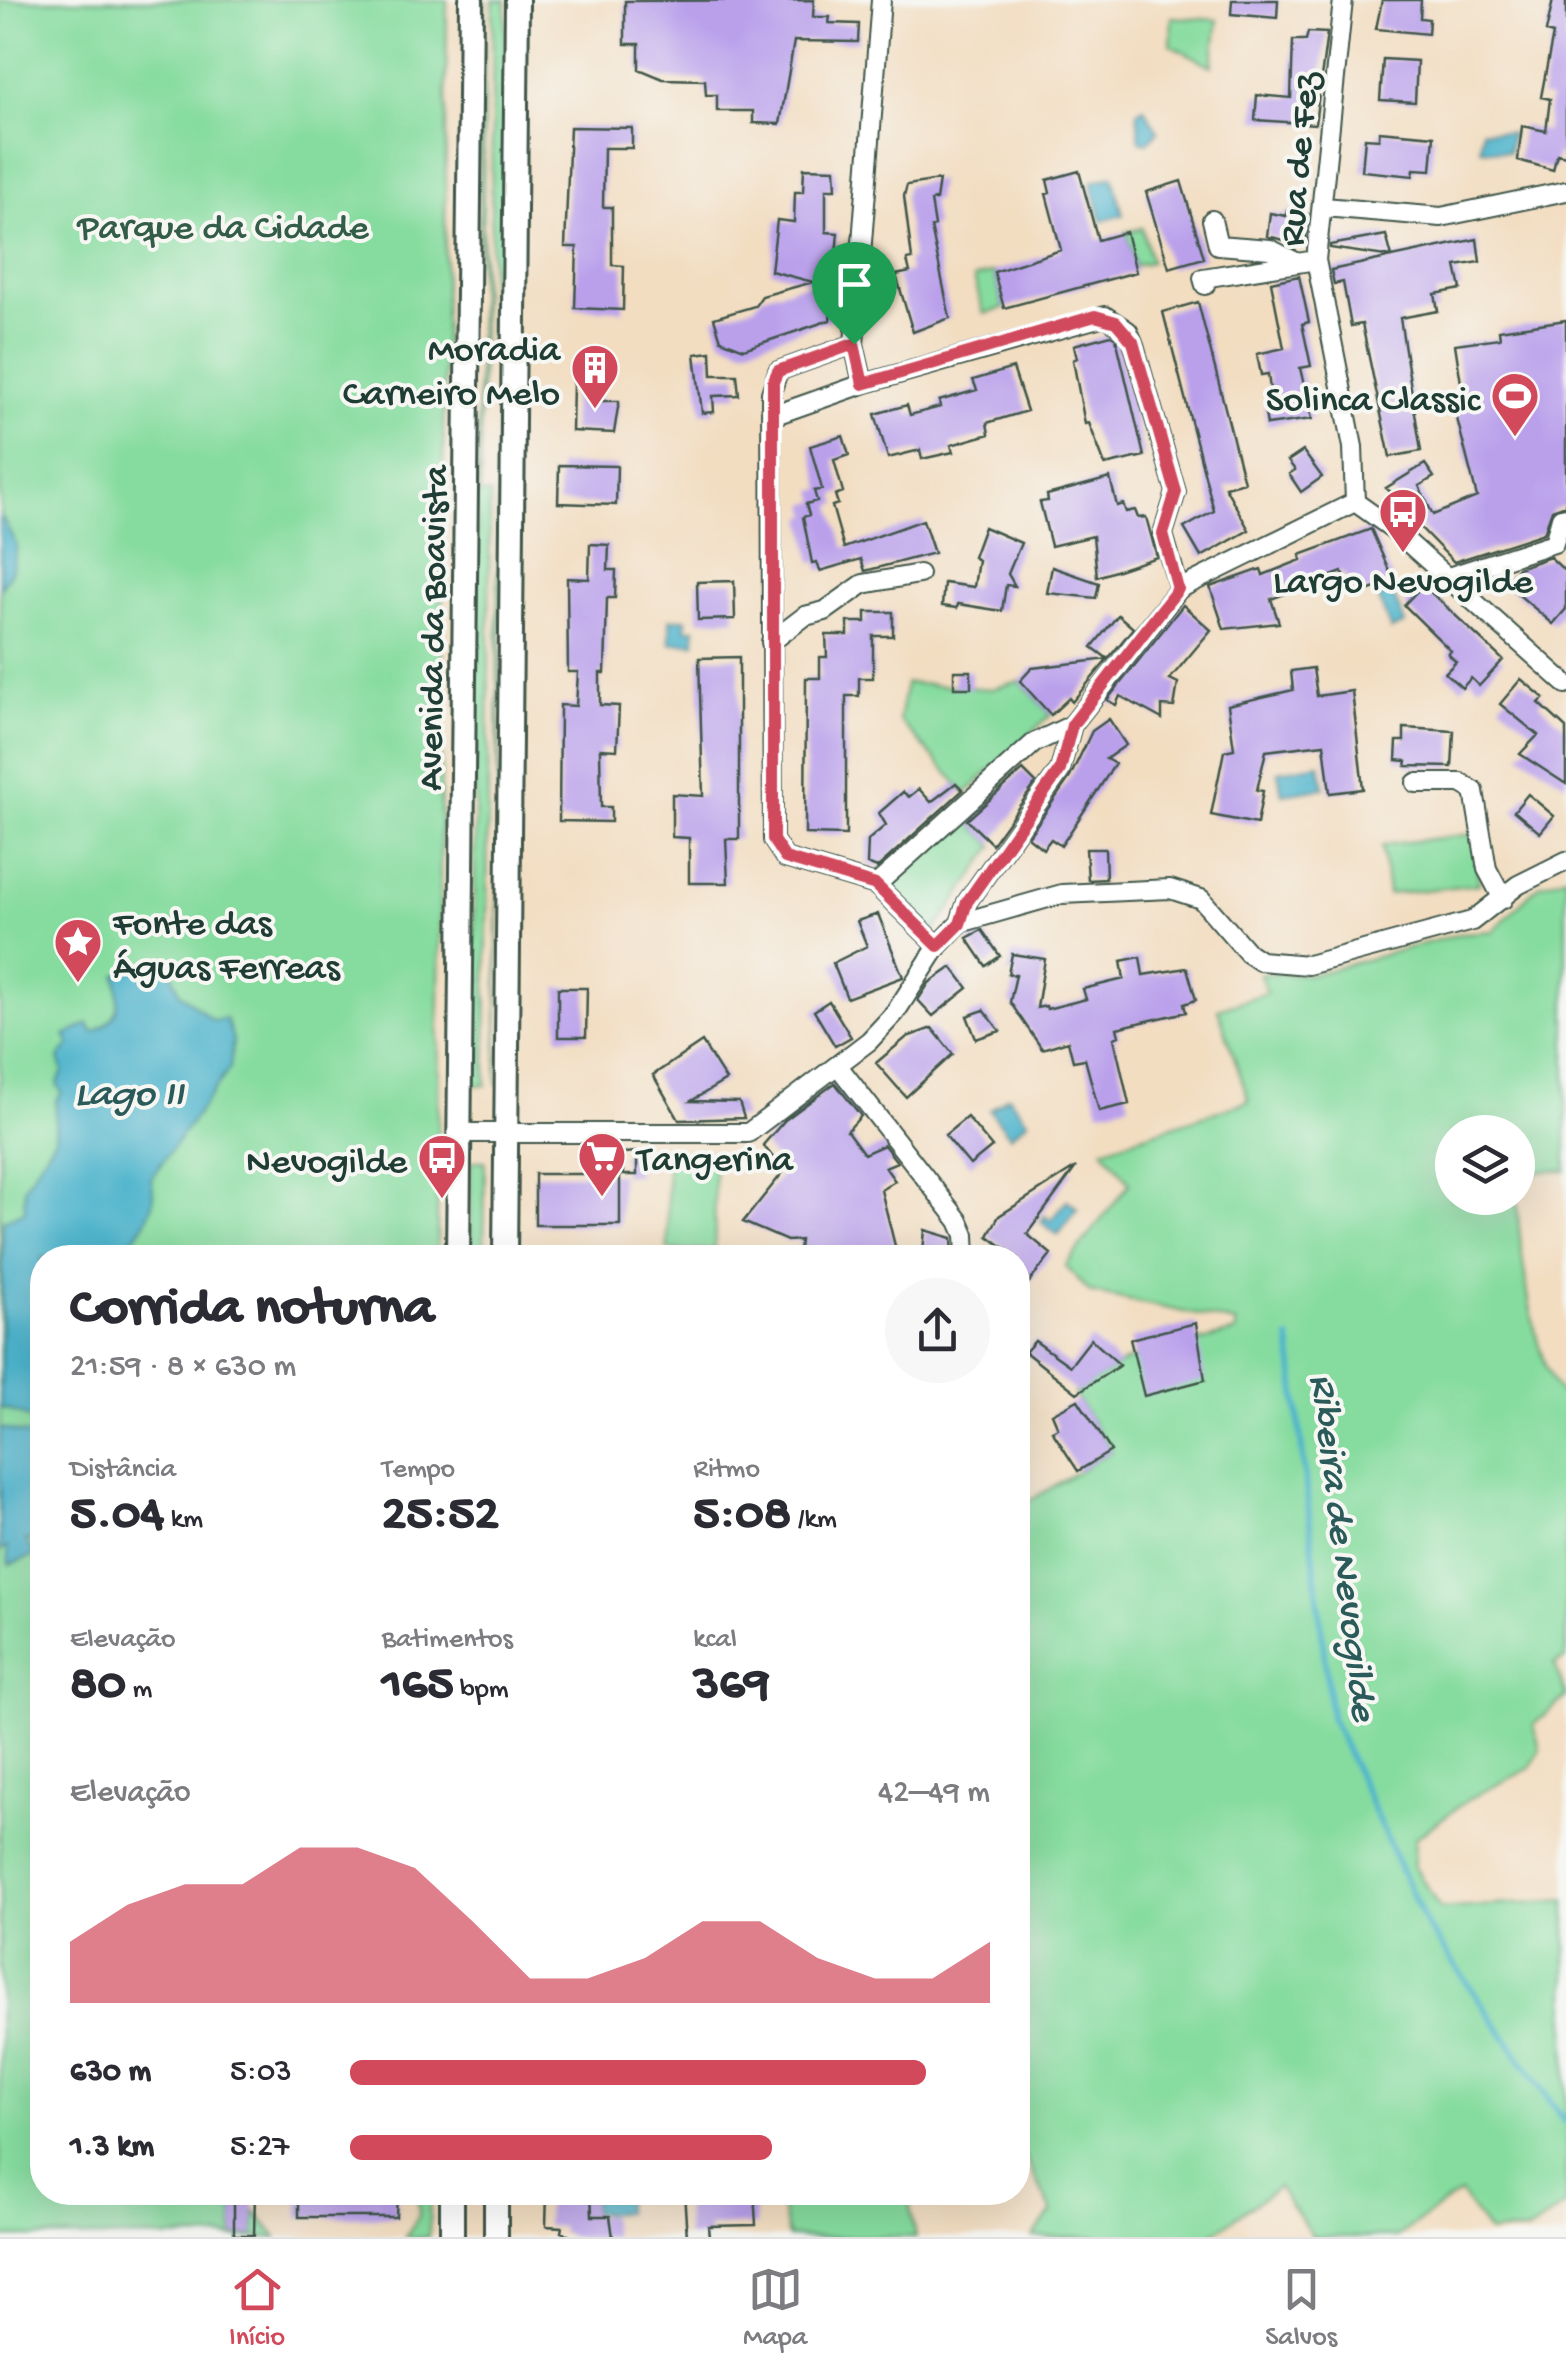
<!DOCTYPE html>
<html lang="pt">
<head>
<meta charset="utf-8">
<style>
  body { margin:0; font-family:"Gochi Hand",sans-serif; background:#f7f7f7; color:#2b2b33; height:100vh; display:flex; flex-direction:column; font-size:38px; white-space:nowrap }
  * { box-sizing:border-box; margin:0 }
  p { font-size:32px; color:#7c7c81 }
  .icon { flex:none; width:55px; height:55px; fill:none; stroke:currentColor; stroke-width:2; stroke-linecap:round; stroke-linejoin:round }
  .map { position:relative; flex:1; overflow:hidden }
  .panel { position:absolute; left:30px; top:1245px; width:1000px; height:960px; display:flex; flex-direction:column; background:#fff; border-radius:40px; box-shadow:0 10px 40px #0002 }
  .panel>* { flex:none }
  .controls { position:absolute; left:1435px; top:1115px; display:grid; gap:20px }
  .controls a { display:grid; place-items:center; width:100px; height:100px; border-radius:50%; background:#fff; box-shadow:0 10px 40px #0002; font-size:50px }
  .pin { position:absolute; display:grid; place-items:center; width:85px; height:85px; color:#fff; margin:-102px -42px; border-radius:50% 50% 50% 0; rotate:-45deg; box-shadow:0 0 10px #0007 }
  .pin .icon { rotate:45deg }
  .round { display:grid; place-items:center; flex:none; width:105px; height:105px; border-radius:52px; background:#f7f7f7 }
  .headline { display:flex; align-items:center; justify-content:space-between; height:170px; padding:0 40px }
  h1 { font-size:55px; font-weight:700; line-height:75px }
  .stats { display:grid; grid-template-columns:repeat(3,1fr); gap:15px; height:170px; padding:10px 40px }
  .stats div { display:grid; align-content:center }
  .stats b { font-size:50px; font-weight:700 }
  .stats small { font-size:28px; font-weight:400 }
  .stats p { font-size:28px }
  .chart { height:280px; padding:20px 40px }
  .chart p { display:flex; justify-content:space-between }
  .chart svg { width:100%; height:180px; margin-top:10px; fill:#d1495b; opacity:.7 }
  ul { padding:0 40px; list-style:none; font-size:32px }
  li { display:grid; grid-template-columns:160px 120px 1fr; align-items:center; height:75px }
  li i { height:25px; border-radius:12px; background:#d1495b }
  .tab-bar { display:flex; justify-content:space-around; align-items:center; height:140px; border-top:2px solid #e1e1e2; background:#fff; font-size:28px; color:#7c7c81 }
  .tab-bar a { display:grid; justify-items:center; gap:5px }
  .tab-bar .active { color:#d1495b }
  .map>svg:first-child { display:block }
  .green { fill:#86dc9f; stroke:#528c6a; stroke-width:2.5 }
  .water { fill:#4db4cc; stroke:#367880; stroke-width:2.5 }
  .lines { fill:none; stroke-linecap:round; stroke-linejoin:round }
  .stream { stroke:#4db4cc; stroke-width:6 }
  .building { fill:#baa0eb }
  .minor-casing { stroke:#3f5549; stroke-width:22 }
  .major-casing { stroke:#3f5549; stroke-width:28 }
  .minor { stroke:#fff; stroke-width:18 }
  .major { stroke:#fff; stroke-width:22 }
  .route-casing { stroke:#fff; stroke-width:20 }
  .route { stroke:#d1495b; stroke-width:12 }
  .labels { text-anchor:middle; stroke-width:8; stroke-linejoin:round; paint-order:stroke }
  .street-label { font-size:38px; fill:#1f3d34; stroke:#f6f6f2 }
  .park-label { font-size:38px; fill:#345d49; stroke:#f6f6f2 }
  .poi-label { font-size:38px; fill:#1f3d34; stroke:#f6f6f2; text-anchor:end }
  .water-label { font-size:40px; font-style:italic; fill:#2a5b5a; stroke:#f6f6f2 }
</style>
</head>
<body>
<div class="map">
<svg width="1566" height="2237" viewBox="0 0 1566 2237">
  <rect width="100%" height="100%" fill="#f6f6f2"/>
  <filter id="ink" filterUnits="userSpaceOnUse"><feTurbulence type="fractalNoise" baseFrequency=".01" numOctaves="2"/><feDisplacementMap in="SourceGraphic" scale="20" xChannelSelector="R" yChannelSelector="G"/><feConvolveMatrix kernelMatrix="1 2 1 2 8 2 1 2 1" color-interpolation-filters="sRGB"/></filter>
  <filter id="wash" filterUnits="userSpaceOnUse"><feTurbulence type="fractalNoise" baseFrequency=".0048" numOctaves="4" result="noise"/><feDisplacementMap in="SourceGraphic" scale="40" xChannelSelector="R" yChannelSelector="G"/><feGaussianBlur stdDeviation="2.25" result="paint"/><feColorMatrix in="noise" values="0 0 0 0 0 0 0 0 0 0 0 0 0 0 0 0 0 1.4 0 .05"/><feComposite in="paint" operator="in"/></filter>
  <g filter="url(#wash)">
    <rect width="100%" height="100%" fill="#f2ddc1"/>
    <path class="green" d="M0,0h447l-10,1257 -395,1v934l192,1v42h20l1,-24 22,26h-277z
      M481,0h4l-5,494h10l-4,591h-13z
      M493,0h13l-9,1085 1,-737 -8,-1z
      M1172,17l46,3 -6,46 -41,-21z
      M1142,228l9,34 -16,4 -9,-34z
      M994,272l10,36 -20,6 -10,-36z
      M1020,681l31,34 -85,78 -67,-73 7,-37 86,6z
      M962,815l32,31 -62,89 -49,-49z
      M1473,834l6,50 -91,10 -6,-49z
      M1566,876v295h-28l-20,19v-58h-66v66h65c2,42 16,177 49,201v260l-11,5 11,33 -32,27 6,26 -10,18 -61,31 -54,39 -1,28 26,43 126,-9v305l-39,27 -38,1 -29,-40 -64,44h-83l-35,-50 -70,50h-175l19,-25 -34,-69v-635l93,-57 -37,-57 52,-33 110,-29v-9l-146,-31 -25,-26 65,-83 -27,-34 146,-48 -31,-92 48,-16 -6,-19h54l149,-41 30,-2 46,-46z
      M714,1153l1,97h-47l-1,-96z
      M471,1161h14l-1,96h-14z
      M418,2193h12l-1,44h-24l14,-21z
      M779,2193h128l9,44h-128z"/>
    <path class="water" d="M1144,108l14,23 -11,12 -7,-2 -3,-29z
      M1482,130l29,3 -2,19 -29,-3z
      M1113,176l10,39 -21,6 -11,-39z
      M0,514l17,32 -6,26 -11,17z
      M1391,589l14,35 -14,6 -14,-36z
      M670,619h16v10h9v14h-25z
      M1320,764l4,24 -42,6 -4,-23z
      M166,958l14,35 33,28 13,-2 7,21 -3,28 -79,110c9,34 -12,55 -32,79l-77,1v113l-3,9 3,43 -42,-16 3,-187 22,-9 -1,-24 31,-49 1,-37 6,-8 -5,-9 6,-13 -4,-13 11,-14 -5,-8 23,-12 5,8c27,-12 28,-30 23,-57z
      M1008,1096l20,25 -18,15 -20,-26z
      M1067,1200l11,9 -20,26 -17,-13 4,-6 6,4z
      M0,1428l42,10v110l-9,-9 -7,1 9,16 -26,8 -2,-17 -7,4z
      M593,2194h32v19h-32z"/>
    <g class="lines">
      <path class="stream" d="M1290,1339l41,378 95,207 138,197"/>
    </g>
    <g id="blocks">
      <path class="building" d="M814,0l-1,17h17l-1,6 30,1 -1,18 -64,-1 -14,83 -27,-1v-12h-36v-16h-11l-1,-15 -42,-1 -24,-10v-25h-14v-43z
        M1232,0h46l-1,18 -46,-4z
        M1382,0h39l-1,18 9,1 -1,15 -52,-5z
        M1553,0h13v156l-9,-2 -4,16 -35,-10 4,-34 24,5 4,-32 -9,-2 12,-63 -7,-2z
        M1308,32l19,1 -12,91 -60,-4 2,-25 34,3 2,-58h13z
        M1383,59l34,2 -2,41 -35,-2z
        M570,127l62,1v20h-28l-1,59h9v58l12,1 -1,44 -48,-2 2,-61h-12z
        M1379,131l55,5 -3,34 -17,-1 -1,7 -51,-5 3,-33 14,1z
        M804,168l31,1 1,20h-10v43l12,1 -8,87 -86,29 -23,-9 -7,-22 41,-12 7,-10 51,-14 -42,-11 6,-51 17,2 1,-30h8z
        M1079,171l19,69 28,-8 10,40 -132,36 -10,-36 67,-22 -15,-56 4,-1 -3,-13z
        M939,180l-3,20 -5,1 4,25 -4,1 19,91 -37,14 -17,-57 14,-3 -3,-12 5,-1 -8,-63 3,-11z
        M1181,181l23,77 -35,10 -23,-76z
        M1287,211l21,3 -3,31 -38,-9 3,-23 16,3z
        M1386,235l6,22 -62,-9v-3z
        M1477,239l3,23 -24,4 5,23 -26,5 3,17 -38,7 21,133 -31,6 -28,-133 -11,2 -8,-44 -9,2 -3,-14z
        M1299,276l10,46 -7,2 9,42 -11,2 12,51 -45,6 -3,-18 8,-1 -4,-32 -7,1 -4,-21 27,-6 -13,-66z
        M1198,302l46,180 -19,5 24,43 -48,27 -17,-29 30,-17 -51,-199z
        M1566,320v185l-14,5 -8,23 -90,29 -40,-41 7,-2 -35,-31 39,-24 9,13 -15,9 14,29 44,-18 -25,-98 11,-3 -8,-52 45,-6 -1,-8z
        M1111,335l5,3 28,118 -39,9 -16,-42 -4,1 -12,-64 4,-2 -3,-13z
        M711,352l1,23h25l2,20 -26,1 1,16 -12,1 -7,-59z
        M1013,368l14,43 -40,12 2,11 -38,11 2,7 -31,7 -2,-9 -32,8 -13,-44 32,-9 3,10 30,-8 -1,-6 38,-11 -4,-10z
        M573,383l26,1v17h20l-5,32 -42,-2z
        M843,436l6,19 -15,5 9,32 -8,3 3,9 -6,2 12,42 79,-28 11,33 -69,18 -4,-12 -41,12 -3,-9 -5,1 -9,-46 6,-2 -3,-11 11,-3 -3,-10 8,-2 -12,-43z
        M1303,451l19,26 -21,15 -12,-18 6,-4 -7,-9z
        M559,465l58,1 -1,39 -58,-2z
        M1110,478l7,28 6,-2 3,8 9,-2 3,8 8,-1 11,40 -60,20 -4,-41 -42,10 -11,-44 8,-1 -1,-6z
        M984,527l37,16 -13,31 7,12 -9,-1 -4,26 -44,-7 -1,4 -15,-2 2,-23 30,4 4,-27 -5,-3z
        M1371,529l23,53 -38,13 -14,-23 -71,27 8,24 -55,6 -14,-42 51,-18 2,6 38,-15 -1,-5z
        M590,544l19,1 -1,25h8l-1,28h-8l-2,75h-5v32l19,1 -2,44 -17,-1 1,58h10v15l-52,-1 1,-116 16,1 2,-34h-10l-1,-94 22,1z
        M1550,557l16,15v37l-13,15 -48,-41 13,-15z
        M1052,567l47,16 -3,15 -49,-5z
        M734,581l1,38 -37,1 -1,-38z
        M1423,585l80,75 -24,26 -8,-8 -9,10 -17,-15 11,-11 -8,-8 3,-3 -47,-46z
        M1183,605l28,25 -41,49 8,4 -4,24 -12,-1v13l-42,-23 -4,9 -9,-5z
        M866,612h27v24h-20v42h-14v18h-13v139l-41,-1 1,-156h14v-21h7l-1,-22h22v-13h18z
        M1118,615l15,13 -25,31 -16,-12z
        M739,657v182h-13l2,44h-39v-45l-17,-1v-43l31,2 -4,-138z
        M1108,659l-36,43 -3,-4 -18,17 -31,-34 12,-13z
        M1313,668l4,28 35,-5 11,98 -33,4 -6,-49 -58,7 -9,39 6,1 -6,33 -46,-9 13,-64 10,-2 -6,-44 65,-15 -2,-19z
        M954,671h17v17h-17z
        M1521,679l23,19 -5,5 27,25v56l-46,-30 18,-19 -38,-31z
        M1109,719l17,26 -20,14 9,5 -54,82 -10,-7 -8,10 -15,-12 42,-60 22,-46z
        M1404,728l50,3 -2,36 -46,-1 1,-5 -11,-1 1,-19h7z
        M1023,770l13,13 -44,61 -25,-24z
        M956,783l7,7 -86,78 -10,-4 1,-24 18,-15 -7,-12 24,-21 6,5 10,-8 12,13z
        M1528,794l26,22 -14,17 -26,-22z
        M1086,849h19l1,30 -18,1z
        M878,914l25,63 -56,21 -14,-35 34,-17 -10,-25z
        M982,930l18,26 -14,10 -19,-28z
        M1012,954l33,5 -8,49 9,-2 1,3 39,-10 -3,-10 41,-10 -3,-18 19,-4 3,18 44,-7 9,32 -12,4 2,8 -69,16 2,8 -5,2 15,66 -30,7 -14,-52 -12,2 -5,-20 -26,8 -32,-47 6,-27 -8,-1z
        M952,967l16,21 -35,28 -15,-16 11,-17z
        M558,988h29l-1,49h-28z
        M829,1001l22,36 -16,9 -21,-35z
        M984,1010l16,21 -24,8 -9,-23z
        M932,1028l21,26 -47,43 -30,-34 31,-26z
        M702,1042l24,38 -35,21 48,1 5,16 -65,2 -26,-45z
        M835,1083l26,33 -14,15 17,23 20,-9 13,17 -12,5 10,14 -14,9 15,60 -19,-1v7l-78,-6 1,-10 -13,1 -44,-19 41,-51 -21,-26 22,-25z
        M967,1117l25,30 -22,18 -25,-30z
        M637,1152v23h-14v-22z
        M1076,1167l-49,67 24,20 -24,31 -9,-7v-20l-30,-22 11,-20z
        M535,1174h85v51h-85z
        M925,1230l27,8 1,20 -30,-6z
        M1196,1323l9,57 -61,16 -14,-57z
        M1091,1339l29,26 -43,28 -52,-41 10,-11 35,25z
        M1078,1400l33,51 -33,20 -26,-40 6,-3 -6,-14z
        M234,2192h21l-1,43h-20z
        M299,2192h98l-1,25h-97z
        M547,2192h44l1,24h18l3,21h-41l-11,-5 1,-5 -16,-1z
        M684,2192h70l2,33 -48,1 1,11h-22z"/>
    </g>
  </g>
  <g filter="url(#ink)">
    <use href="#blocks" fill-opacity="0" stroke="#3f5549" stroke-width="2.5"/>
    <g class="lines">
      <g class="minor-casing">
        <path id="minor" d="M1343,0l-27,260 37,187 2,55
          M1324,207l117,10 125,-26
          M1212,220l6,25 52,4 28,14
          M1205,285l-2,-7 113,-18
          M854,344l9,40
          M772,416l91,-32 242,-68 23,15 5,11 43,150 -13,42 16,55
          M1355,502l38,27 173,155
          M1445,578l109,-35 7,-25 5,-1
          M771,642l34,-26 20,-5 38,-27 56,-10
          M1072,725l-38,18 -158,142 62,61 22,-23 7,-21 93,-132 12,-45 107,-136 176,-87
          M1416,783h45l13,8 13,78 16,30
          M876,885l-91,-27 -12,-18 -2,-447 7,-22 76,-27 27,-344
          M960,923l102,-29 108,-5 31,10 47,54 12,8 48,4 164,-44 46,-36 48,-24
          M838,1066l121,155 6,14 1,23
          M460,1133h288l121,-92 26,-28 43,-67"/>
      </g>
      <g class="major-casing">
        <path id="major" d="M458,1258l13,-1258
          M505,1258l12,-1258
          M452,2237v-45
          M496,2237v-45"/>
      </g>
      <use href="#minor" class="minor"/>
      <use href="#major" class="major"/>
    </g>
  </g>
  <g class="lines" filter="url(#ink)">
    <g class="route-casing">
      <path id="route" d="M1095,316l21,6 17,20 43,150 -13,42 15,55 -106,136 -12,45 -93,132 -7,22 -22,22 -62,-61 -91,-27 -12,-18v-458l5,-11 76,-27 9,40z"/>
    </g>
    <use href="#route" class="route"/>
  </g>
  <defs>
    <g id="building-pin" transform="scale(2.5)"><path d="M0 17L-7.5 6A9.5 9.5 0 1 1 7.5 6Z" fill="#d1495b" stroke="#f6f6f2"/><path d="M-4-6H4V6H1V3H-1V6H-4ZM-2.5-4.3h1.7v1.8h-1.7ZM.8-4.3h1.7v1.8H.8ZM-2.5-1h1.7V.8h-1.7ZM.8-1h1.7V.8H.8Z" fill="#fff"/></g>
    <g id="stadium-pin" transform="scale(2.5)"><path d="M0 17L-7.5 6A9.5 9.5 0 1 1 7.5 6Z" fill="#d1495b" stroke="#f6f6f2"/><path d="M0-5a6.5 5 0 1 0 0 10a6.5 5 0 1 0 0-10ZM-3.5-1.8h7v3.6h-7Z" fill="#fff"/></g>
    <g id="bus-pin" transform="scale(2.5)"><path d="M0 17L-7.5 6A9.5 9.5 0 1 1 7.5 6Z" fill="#d1495b" stroke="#f6f6f2"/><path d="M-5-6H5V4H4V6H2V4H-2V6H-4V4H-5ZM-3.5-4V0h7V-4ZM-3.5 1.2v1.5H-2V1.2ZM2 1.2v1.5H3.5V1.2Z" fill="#fff"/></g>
    <g id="sight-pin" transform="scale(2.5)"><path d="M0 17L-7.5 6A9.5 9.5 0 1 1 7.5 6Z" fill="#d1495b" stroke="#f6f6f2"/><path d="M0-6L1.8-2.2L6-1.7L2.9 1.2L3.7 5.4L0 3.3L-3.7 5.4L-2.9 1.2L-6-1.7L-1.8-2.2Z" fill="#fff"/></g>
    <g id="supermarket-pin" transform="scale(2.5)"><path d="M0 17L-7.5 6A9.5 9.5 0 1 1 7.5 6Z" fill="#d1495b" stroke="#f6f6f2"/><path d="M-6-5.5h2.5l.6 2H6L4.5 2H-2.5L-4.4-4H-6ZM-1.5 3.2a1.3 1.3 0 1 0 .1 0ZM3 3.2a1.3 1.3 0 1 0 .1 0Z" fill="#fff"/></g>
  </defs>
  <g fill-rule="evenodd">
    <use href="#building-pin" x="595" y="368"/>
    <use href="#stadium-pin" x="1515" y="396"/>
    <use href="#bus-pin" x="1403" y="512"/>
    <use href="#sight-pin" x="78" y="942"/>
    <use href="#supermarket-pin" x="602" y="1156"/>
    <use href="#bus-pin" x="442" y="1158"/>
  </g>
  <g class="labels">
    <g class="street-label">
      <text transform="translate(1296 159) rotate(-85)" y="13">Rua de Fez</text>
      <text transform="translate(430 628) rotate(-89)" y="13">Avenida da Boavista</text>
    </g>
    <g class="park-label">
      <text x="223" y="237">Parque da Cidade</text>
    </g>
    <g class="poi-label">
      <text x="560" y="359">Moradia<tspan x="560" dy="44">Carneiro Melo</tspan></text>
      <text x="1480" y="409">Solinca Classic</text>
      <text x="1403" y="591" text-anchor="middle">Largo Nevogilde</text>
      <text x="113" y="933" text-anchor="start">Fonte das<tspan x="113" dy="44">Águas Ferreas</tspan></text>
      <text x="637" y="1169" text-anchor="start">Tangerina</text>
      <text x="407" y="1171">Nevogilde</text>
    </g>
    <g class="water-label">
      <text x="129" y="1104">Lago II</text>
      <text transform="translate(1347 1547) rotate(83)" y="14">Ribeira de Nevogilde</text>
    </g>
  </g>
</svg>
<div class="controls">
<a><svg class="icon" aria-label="layers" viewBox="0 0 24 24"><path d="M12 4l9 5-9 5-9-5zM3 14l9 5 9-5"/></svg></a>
</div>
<div class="pin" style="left:854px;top:344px;background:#1e9e55"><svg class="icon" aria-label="arrive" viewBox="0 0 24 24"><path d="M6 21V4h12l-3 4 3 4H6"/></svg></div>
<section class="panel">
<div class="headline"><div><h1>Corrida noturna</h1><p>21:59 · 8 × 630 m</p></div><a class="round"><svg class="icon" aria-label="share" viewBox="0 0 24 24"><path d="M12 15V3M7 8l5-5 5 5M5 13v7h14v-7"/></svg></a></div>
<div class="stats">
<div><p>Distância</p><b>5.04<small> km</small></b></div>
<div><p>Tempo</p><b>25:52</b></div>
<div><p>Ritmo</p><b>5:08<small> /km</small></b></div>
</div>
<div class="stats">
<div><p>Elevação</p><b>80<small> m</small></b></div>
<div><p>Batimentos</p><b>165<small> bpm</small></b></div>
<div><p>kcal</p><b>369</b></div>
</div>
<div class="chart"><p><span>Elevação</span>42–49 m</p>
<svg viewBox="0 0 160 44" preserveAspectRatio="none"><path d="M0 44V29L10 20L20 15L30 15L40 6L50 6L60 11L70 24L80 38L90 38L100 33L110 24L120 24L130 33L140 38L150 38L160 29V44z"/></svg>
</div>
<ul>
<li><b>630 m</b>5:03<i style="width:90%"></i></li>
<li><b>1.3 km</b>5:27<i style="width:66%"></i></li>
</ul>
</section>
</div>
<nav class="tab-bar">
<a class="active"><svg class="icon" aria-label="home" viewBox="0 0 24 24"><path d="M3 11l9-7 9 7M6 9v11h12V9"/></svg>Início</a>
<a><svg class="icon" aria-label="map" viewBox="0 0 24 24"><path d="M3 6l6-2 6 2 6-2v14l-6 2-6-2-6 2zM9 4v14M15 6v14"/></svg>Mapa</a>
<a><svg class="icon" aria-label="saved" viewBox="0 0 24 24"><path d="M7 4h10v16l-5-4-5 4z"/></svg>Salvos</a>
</nav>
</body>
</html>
